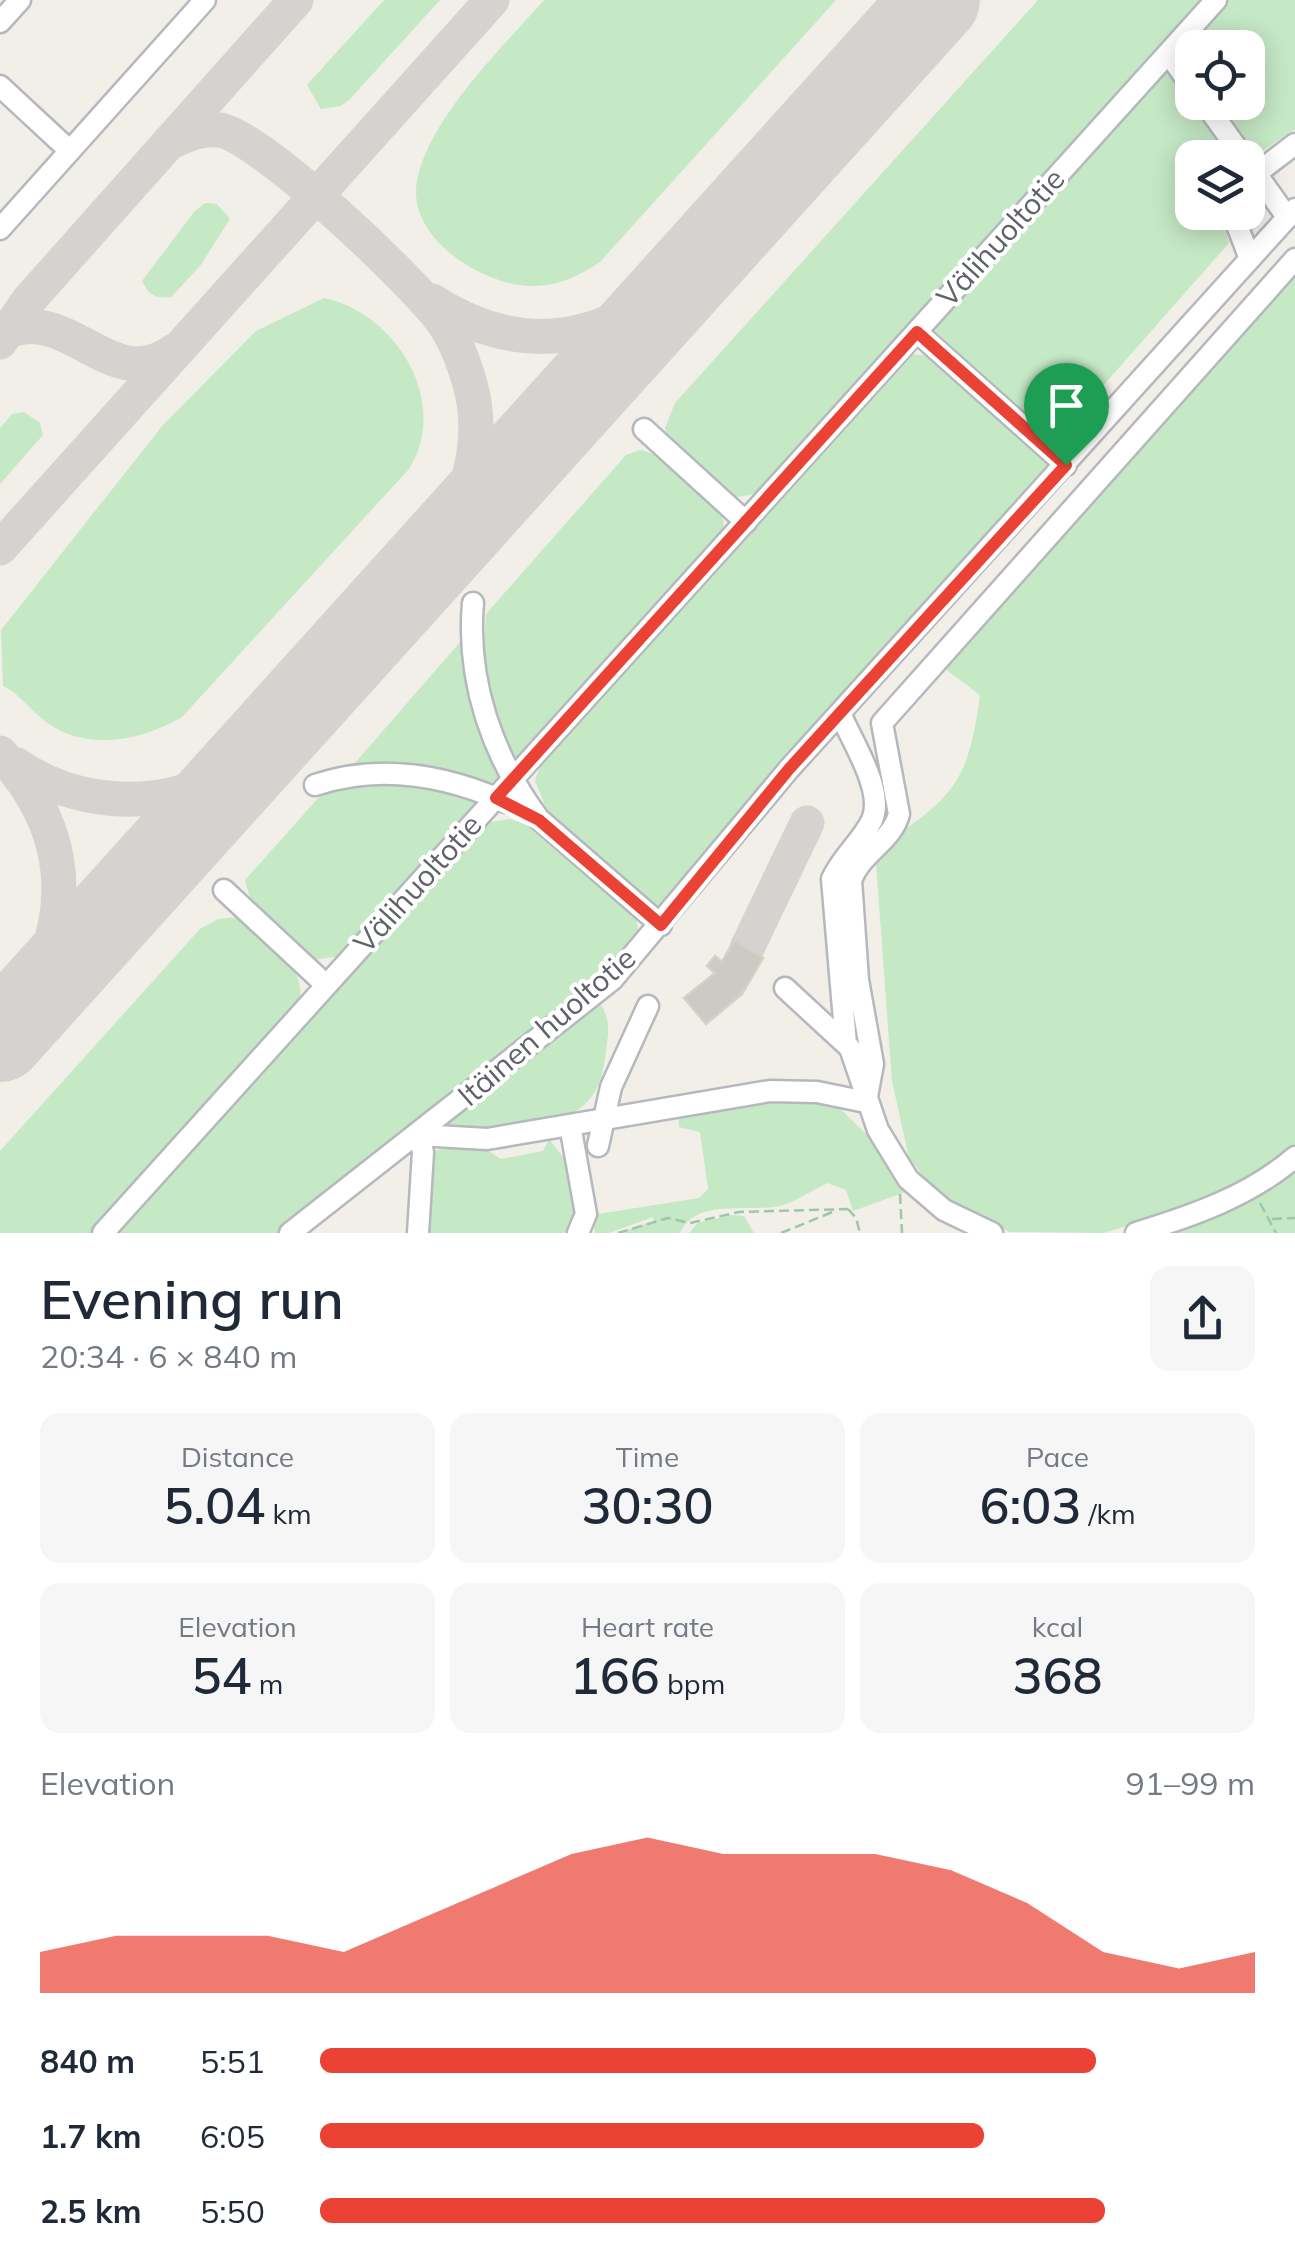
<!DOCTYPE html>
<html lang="en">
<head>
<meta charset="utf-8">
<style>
  body { margin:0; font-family:Mulish,sans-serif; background:#f6f6f7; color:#1f2937; height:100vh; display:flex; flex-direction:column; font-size:38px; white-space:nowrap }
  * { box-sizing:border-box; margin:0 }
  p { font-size:32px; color:#747a83 }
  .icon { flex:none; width:55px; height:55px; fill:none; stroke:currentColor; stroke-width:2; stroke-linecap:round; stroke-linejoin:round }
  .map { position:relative; height:1233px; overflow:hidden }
  .side { display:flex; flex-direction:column; background:#fff; flex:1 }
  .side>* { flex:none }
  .buttons { position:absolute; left:1175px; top:30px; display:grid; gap:20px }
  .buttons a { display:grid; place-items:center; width:90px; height:90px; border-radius:20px; background:#fff; box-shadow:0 5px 25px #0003; font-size:50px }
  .pin { position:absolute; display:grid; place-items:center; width:85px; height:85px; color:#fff; margin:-102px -42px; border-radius:50% 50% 50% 0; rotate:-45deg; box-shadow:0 0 10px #0007 }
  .pin .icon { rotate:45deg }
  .round { display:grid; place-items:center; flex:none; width:105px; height:105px; border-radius:20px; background:#f6f6f7 }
  .head { display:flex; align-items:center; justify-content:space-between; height:170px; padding:0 40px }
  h1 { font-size:55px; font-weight:600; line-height:75px }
  .figures { display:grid; grid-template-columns:repeat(3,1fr); gap:15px; height:170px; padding:10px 40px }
  .figures div { display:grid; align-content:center; border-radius:20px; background:#f6f6f7; text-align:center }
  .figures b { font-size:50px; font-weight:600 }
  .figures small { font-size:28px; font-weight:400 }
  .figures p { font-size:28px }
  .chart { height:280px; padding:20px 40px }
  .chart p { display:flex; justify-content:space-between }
  .chart svg { width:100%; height:180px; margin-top:10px; fill:#ea4335; opacity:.7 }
  ul { padding:0 40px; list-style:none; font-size:32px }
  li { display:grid; grid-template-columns:160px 120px 1fr; align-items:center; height:75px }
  li i { height:25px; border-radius:12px; background:#ea4335 }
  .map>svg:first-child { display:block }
  .green { fill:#c5e8c5 }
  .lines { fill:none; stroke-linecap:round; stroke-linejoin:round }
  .stream { stroke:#aadaff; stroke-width:4 }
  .taxiway { stroke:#d4d3d0; stroke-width:35 }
  .runway { stroke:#d4d3d0; stroke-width:88 }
  .building { fill:#cccac5; stroke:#d6d1c6; stroke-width:2.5 }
  .minor-casing { stroke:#b5b8bc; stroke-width:25 }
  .path { stroke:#9cc7a9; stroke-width:2.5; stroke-dasharray:10 5; stroke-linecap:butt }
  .minor { stroke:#fff; stroke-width:20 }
  .route-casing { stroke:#fff; stroke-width:20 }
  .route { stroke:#ea4335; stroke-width:12 }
  .labels { text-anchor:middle; stroke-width:8; stroke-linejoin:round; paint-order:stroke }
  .street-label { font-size:30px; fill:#5f6368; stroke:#fff }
</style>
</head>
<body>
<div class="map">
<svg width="1295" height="1233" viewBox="0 0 1295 1233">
  <rect width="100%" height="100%" fill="#f1efe8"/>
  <path class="green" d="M384,0h56l-90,99 -9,7 -20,3 -14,-24z
    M544,0h292l-236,262c-19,13 -40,23 -64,24 -50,2 -130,-47 -119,-105 12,-63 85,-133 127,-181z
    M1038,0h168l-445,493 -25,4 -67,-59 -4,-10 10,-25z
    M1224,0h71v129l-43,29 -43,-55 39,-1v-54h-56v33l-18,-25z
    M1164,67c14,4 28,20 28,35l6,1 40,54h-7l-15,-15 -3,6 8,9 -29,1v54l29,1 8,30 -173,196 4,12 -128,-123z
    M205,203l12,1 13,15 -30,47 -29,31c-16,2 -22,-2 -29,-16l52,-69z
    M1295,263v881l-46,36 -53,24 -92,29 -94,-1 -65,-29 -36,-45 -17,-77 -17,-231c75,-51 93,-62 105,-155l-40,-30z
    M324,298c72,15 127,104 85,171l-227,248c-42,24 -94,35 -136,5 -16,-12 -26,-28 -43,-36l-2,-56 162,-205 93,-94z
    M904,353l33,4 117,108 -391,441 -17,-2 -100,-96 -11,-27 9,-27z
    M24,412l16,11 3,12 -43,49v-56l12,-14z
    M640,450c23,4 77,45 83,69 2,7 -1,15 -4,23l-203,221 -20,-36 -13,-53 3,-60 140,-159z
    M461,641l7,55 31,81 -10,8 -73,-20 -61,-2z
    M405,782l46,8 27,13 -136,153 -29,4 -60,-50 -8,-30 76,-85 39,-10z
    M510,819l22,8 104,90 3,17 -25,31 -156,131 -180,137h-167l373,-410z
    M238,917c28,26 82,56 55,96l-200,220h-93v-82l200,-222 18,-10z
    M597,1000c14,17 12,30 9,50 -6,61 -34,69 -87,75 -27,4 -50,6 -77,1z
    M791,1096l37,1 38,37 42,57 -55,20 -7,-21 -19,-7c-14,7 -29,17 -44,22 -32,9 -86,-9 -103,28h-62l36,-12 -1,-4 -44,16h-14l-3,-18 107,-17 9,-9 -8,-57 -21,-5v-17z
    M549,1139l22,28 7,54 -15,12h-136l5,-80 8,-4 44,-1 17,11 42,-8z
    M1295,1164v69h-135z
    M731,1215l13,1 10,17h-65l9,-10z"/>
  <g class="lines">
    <path class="stream" d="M1248,201l11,20"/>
    <path class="taxiway" d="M169,143c16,-8 32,-15 50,-13 41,5 197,154 224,192 13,18 21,41 27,62 16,56 -3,112 -28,161
      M432,301c93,60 175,39 257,-27
      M8,331c64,-25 103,65 166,20
      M0,342l28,-41 268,-301
      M0,548l492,-548
      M0,753c84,90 72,188 3,282
      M17,765c56,39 133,45 194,16 27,-13 47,-33 69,-52
      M747,948l60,-125"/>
    <path class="runway" d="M0,1038l936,-1038"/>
  </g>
  <path class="building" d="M734,940l29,18 -21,36 -36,30 -22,-26 31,-25 -8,-7 8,-10 7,6z"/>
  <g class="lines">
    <g class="minor-casing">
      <path id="minor" d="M0,22l20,-22
        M1168,53l24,34
        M0,86l70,65
        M1204,102l40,56
        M1248,162l39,55
        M1249,179l46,-35
        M1232,212l18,47
        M0,229l205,-229
        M917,332l149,133
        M644,429l102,93
        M473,603c-7,79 20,154 66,216l122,106
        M841,715c11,27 44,76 31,105 -10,21 -30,37 -40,59l14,165
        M315,785c65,-22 130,-10 191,17
        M224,890l102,95
        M785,988l65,60 28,82 30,49 36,31 48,23
        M570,1125l16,89 -8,19
        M598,1146l13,-59 37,-81
        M103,1233l1113,-1233
        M290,1233l322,-253 177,-211 506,-560
        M418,1233l5,-81 -4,-17 68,4 283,-48 47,1 49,10 7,-38 -15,-84 -7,-100c10,-27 41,-39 48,-66l-17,-91 413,-464
        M1136,1233c56,-17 114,-37 159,-76"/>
    </g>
    <path class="path" d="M900,1194l2,39
      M1260,1203l16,30
      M848,1209l8,9 4,15
      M1272,1219l23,-1
      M618,1233l50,-15 22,5 49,-11 109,-3
      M781,1233l54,-22"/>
    <use href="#minor" class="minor"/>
  </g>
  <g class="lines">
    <g class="route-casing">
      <path id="route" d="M917,332l149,133 -277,304 -128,156 -122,-105 -43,-22z"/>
    </g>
    <use href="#route" class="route"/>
  </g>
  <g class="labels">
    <g class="street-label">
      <text transform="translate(1001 238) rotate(-48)" y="10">Välihuoltotie</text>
      <text transform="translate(418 884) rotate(-48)" y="10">Välihuoltotie</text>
      <text transform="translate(547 1027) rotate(-41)" y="10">Itäinen huoltotie</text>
    </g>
  </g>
</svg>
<div class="buttons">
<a><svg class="icon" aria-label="locate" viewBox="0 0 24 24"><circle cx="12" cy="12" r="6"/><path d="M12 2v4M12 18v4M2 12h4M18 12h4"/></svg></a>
<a><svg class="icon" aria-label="layers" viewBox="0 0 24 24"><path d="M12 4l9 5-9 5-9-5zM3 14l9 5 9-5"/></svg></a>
</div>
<div class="pin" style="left:1066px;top:465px;background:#1e9e55"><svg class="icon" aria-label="arrive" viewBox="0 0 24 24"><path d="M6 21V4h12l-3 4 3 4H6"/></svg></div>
</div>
<section class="side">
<div class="head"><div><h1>Evening run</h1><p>20:34 · 6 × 840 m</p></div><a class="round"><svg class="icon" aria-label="share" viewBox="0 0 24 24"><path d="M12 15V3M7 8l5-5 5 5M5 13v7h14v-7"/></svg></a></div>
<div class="figures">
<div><p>Distance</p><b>5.04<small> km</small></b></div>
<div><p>Time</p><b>30:30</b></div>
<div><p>Pace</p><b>6:03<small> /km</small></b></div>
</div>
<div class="figures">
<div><p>Elevation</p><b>54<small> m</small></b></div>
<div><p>Heart rate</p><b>166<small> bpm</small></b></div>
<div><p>kcal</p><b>368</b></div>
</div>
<div class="chart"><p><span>Elevation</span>91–99 m</p>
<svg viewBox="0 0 160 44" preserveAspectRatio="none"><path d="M0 44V34L10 30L20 30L30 30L40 34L50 26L60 18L70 10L80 6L90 10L100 10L110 10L120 14L130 22L140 34L150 38L160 34V44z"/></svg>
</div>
<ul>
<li><b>840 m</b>5:51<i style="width:83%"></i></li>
<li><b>1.7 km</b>6:05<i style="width:71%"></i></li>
<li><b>2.5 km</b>5:50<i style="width:84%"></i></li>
</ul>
</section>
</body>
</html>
